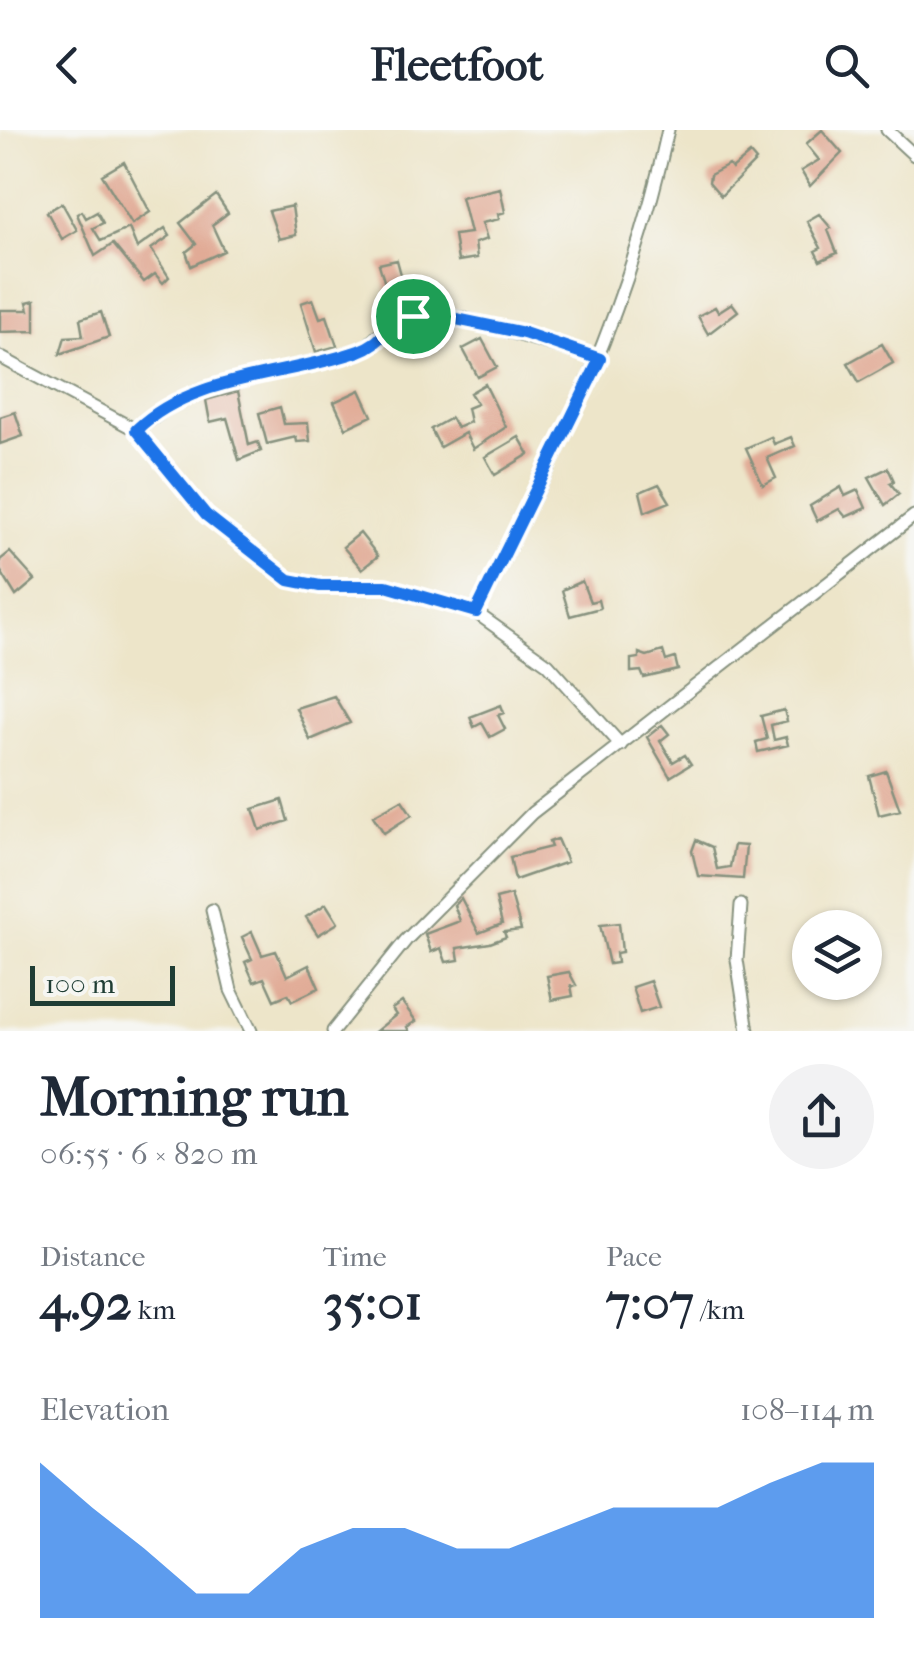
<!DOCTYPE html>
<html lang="en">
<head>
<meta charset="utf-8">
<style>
  body { margin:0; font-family:"IM FELL French Canon",serif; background:#f2f2f3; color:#1f2937; height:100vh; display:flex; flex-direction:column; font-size:38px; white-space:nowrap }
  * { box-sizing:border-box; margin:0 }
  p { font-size:32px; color:#747a83 }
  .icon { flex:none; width:55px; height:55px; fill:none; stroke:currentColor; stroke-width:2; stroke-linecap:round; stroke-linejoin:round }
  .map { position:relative; height:901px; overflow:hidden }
  .sheet { display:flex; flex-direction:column; background:#fff; flex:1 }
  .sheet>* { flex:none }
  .controls { position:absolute; left:792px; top:780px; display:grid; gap:20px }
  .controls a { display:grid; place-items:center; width:90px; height:90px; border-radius:50%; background:#fff; box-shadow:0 2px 8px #0004; font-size:50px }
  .scale { position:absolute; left:30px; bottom:25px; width:145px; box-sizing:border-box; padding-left:10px; border:5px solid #1f3d34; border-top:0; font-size:28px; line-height:35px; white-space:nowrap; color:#1f3d34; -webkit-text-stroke:8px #f6f6f2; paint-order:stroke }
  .pin { position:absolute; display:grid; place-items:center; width:85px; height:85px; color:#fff; margin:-42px; border:5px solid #fff; border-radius:50%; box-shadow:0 2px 10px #0007 }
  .round { display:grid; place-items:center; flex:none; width:105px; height:105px; border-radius:52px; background:#f2f2f3 }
  .head { display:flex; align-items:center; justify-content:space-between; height:170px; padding:0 40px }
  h1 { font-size:55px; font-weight:700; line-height:75px }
  .figures { display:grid; grid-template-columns:repeat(3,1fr); gap:15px; height:170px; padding:10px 40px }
  .figures div { display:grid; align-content:center }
  .figures b { font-size:50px; font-weight:700 }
  .figures small { font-size:28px; font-weight:400 }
  .figures p { font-size:28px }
  .chart { height:280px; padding:20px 40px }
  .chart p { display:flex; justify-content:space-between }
  .chart svg { width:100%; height:180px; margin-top:10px; fill:#1a73e8; opacity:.7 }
  header { display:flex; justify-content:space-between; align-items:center; height:130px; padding:0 40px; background:#fff; font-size:45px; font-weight:700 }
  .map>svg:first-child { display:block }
  .building { fill:#e1ab96 }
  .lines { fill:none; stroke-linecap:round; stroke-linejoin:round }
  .street-casing { stroke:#86917e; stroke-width:15 }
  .street { stroke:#fff; stroke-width:11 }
  .route-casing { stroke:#fff; stroke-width:20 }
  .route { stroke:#1a73e8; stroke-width:12 }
</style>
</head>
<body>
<header><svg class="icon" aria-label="back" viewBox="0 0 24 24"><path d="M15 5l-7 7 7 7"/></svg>Fleetfoot<svg class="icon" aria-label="search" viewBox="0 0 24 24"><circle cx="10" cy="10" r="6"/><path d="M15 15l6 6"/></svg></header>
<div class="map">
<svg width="914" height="901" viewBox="0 0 914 901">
  <rect width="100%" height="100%" fill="#f6f6f2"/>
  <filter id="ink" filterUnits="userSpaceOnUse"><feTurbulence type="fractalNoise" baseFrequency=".01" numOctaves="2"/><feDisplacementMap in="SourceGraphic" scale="20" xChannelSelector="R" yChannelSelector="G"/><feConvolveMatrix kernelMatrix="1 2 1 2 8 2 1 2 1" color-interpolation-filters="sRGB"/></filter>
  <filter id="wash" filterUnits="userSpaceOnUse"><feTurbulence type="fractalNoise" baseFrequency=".0048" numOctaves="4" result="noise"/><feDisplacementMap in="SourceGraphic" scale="40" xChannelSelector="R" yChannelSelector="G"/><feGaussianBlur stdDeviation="2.25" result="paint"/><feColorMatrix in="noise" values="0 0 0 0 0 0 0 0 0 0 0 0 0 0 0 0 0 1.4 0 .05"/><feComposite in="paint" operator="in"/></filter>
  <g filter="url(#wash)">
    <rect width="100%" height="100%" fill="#ede5c9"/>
    <g id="blocks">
      <path class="building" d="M822,0l20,23 -32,33 -9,-15 18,-11 -13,-16z
        M750,24l6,7 -35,35 -12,-14 1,-7 19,-10 3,4z
        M124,32l26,50 -18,12 -30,-49z
        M500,58l5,24 -7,2 1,5 -17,4 5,16 -12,4 2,15 -19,3 -4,-26 16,-2 -9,-36z
        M216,65l12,18 -16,12 12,26 -33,15 -5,-14 10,-8 -16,-21z
        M62,73l15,27 -15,9 -15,-27z
        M292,76l4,29 -17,4 -10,-28z
        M82,81l4,7 11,-6 6,11 -10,5 8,13 28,-13 8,20 28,-20 5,8 -19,13 18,28 -6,6 -8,-9 -11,8 -31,-38 -18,12 -18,-42z
        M819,84l12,14 -3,2 9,23 -17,8 -5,-10 6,-3 -14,-27z
        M397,130l6,22 8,-2 2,8 -26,3 -8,-27z
        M313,169l7,19 7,-2 10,30 -21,6 -15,-49z
        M35,170v31l-35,1v-22h29l-2,-8z
        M732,173l6,8 -30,23 -10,-18 17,-9 3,5z
        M101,182l8,25 -49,17 5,-17 18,-1 -3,-17z
        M482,209l15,28 -19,10 -15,-28z
        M882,214l11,19 -34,19 -11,-19z
        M485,254l21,43 -33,22 -8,-16 -25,14 -9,-18 20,-11 6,10 13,-6 -3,-14 10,-4 -7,-11z
        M360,260l12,26 -26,12 -12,-26z
        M238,261l11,54 9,-3 3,9 -22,9 -12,-42 -17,4 -4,-22z
        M280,277l4,17 24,-1 2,18 -13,1 -1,-5 -29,7 -8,-31z
        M15,282l8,24 -23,8v-27z
        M519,307l10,17 -34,21 -10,-18z
        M771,307l3,7 17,-7 4,9 -28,12 9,20 -13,7 -17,-37z
        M888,338l6,13 -4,2 9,11 -14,11 -16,-28z
        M659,354l11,18 -25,10 -5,-20z
        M841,357l4,9 13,-6 8,18 -20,9 -7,-8 -22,12 -7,-15z
        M360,403l18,23 -16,13 -19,-22z
        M10,422l25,28 -19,16 -16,-26v-10z
        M582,451l8,21 8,-2 2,8 -30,8 -8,-26z
        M663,521l3,10 9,-3 3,12 -34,8 -3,-7 -10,1v-13l8,-1v-5l8,3z
        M334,566l16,27 -40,17 -14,-32z
        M501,575l3,8 -6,2 7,14 -15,8 -8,-14 -8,4 -4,-10z
        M784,580l3,11 -16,4 3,15 12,-3 2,8 -30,7 -2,-10 11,-3 -6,-23z
        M662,595l7,9 -9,7 13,21 12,-7 6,9 -21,13 -23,-40z
        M886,641l14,39 -21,5 -10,-39z
        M282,670l6,21 -28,9 -7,-21z
        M402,670l10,15 -28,18 -11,-17z
        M557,709l10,23 -52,18 -5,-23 41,-10 -2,-5z
        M696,710l16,7 5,22 13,-2 4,-22 12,1 -3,33 -45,-3 -6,-25z
        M511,765l10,35 -17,2 2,5 -16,6 -33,5 2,12 -13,2 -5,-14 -10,4 -6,-18 35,-13 -6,-16 7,-7 18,35 23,-9 -6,-25z
        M326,774l12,19 -20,12 -12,-18z
        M619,793l3,29 -6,1 1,10 -8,1 -9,-39z
        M252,802l10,23 14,-4 11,25 22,-11 10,23 -27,13 -4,-7 -14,6 -10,-22 -10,4 -9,-20 7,-3 -10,-22z
        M569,842l7,13 -5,1 2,10 -21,4 -5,-24z
        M650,851l9,26 -19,6 -8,-26z
        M402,872l14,19 -9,6 2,4h-33l20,-16 -4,-6z"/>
    </g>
  </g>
  <g filter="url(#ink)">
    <use href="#blocks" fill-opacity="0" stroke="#86917e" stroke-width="2.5"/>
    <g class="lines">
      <g class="street-casing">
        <path id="street" d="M887,0l27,25
          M0,227l136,73 70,85 83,65 31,6h66l89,26 73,52 73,81
          M136,300l44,-31 22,-8 162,-42 24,-23 25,-11 50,3 137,41
          M475,482c85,-159 155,-305 193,-482
          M741,775l-4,55 11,71
          M212,780l19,80 20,41
          M333,901l73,-91 126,-127 382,-297"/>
      </g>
      <use href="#street" class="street"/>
    </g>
  </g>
  <g class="lines" filter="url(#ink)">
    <g class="route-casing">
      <path id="route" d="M432,184l92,19 76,26 -124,253 -90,-26h-66l-31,-6 -83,-65 -70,-85c58,-56 150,-53 223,-79 33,-12 22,-33 73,-37z"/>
    </g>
    <use href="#route" class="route"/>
  </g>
</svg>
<div class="controls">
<a><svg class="icon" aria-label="layers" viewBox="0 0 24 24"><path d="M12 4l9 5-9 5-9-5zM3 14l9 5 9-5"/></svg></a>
</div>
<div class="scale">100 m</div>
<div class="pin" style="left:413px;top:186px;background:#1e9e55"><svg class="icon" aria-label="arrive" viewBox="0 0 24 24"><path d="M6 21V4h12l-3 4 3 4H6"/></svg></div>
</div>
<section class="sheet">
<div class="head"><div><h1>Morning run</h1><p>06:55 · 6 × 820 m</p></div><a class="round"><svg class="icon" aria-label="share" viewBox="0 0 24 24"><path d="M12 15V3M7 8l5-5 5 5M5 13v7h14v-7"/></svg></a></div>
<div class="figures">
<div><p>Distance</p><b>4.92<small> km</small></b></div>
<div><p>Time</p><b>35:01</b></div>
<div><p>Pace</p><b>7:07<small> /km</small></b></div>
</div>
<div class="chart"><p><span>Elevation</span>108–114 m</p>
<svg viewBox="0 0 160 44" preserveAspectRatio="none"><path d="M0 44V6L10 17L20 27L30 38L40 38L50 27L60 22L70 22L80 27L90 27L100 22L110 17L120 17L130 17L140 11L150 6L160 6V44z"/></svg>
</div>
</section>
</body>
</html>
